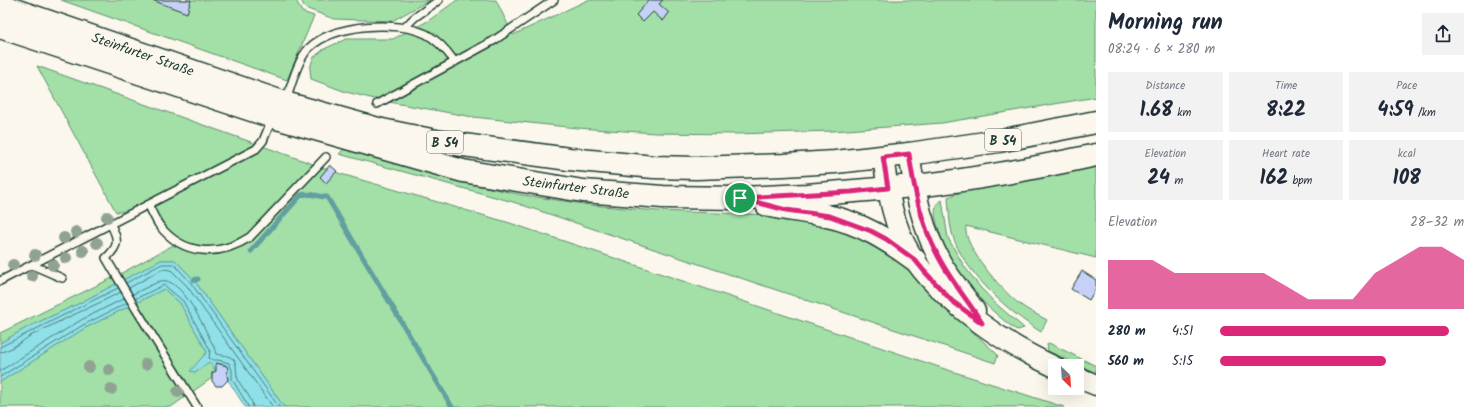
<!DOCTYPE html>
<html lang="en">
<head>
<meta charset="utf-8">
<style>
  body { margin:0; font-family:Kalam,sans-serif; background:#f2f2f3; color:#1f2937; height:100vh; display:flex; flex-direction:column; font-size:15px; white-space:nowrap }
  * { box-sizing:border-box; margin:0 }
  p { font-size:13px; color:#747a83 }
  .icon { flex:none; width:22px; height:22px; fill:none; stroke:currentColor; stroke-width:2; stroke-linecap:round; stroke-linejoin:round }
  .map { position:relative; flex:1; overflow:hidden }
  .panel { display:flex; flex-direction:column; background:#fff; width:380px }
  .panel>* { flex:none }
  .needle { width:26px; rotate:155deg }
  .buttons { position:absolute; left:1048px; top:359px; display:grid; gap:8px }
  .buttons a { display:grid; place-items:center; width:36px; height:36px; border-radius:0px; background:#fff; box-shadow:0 4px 16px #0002; font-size:20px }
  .pin { position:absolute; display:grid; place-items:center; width:34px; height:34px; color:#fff; margin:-17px; border:2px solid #fff; border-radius:50%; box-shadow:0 1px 4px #0007 }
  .round { display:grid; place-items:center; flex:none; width:42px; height:42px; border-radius:0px; background:#f2f2f3 }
  .head { display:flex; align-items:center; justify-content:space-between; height:68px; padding:0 12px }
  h1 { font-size:22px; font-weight:600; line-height:30px }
  .stats { display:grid; grid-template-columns:repeat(3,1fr); gap:6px; height:68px; padding:4px 12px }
  .stats div { display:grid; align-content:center; border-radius:0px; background:#f2f2f3; text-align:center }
  .stats b { font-size:20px; font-weight:600 }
  .stats small { font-size:11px; font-weight:400 }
  .stats p { font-size:11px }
  .chart { height:112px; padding:8px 12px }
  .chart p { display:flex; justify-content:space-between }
  .chart svg { width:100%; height:72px; margin-top:4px; fill:#db2777; opacity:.7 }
  ul { padding:0 12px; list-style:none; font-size:13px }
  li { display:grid; grid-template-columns:64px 48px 1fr; align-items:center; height:30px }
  li i { height:10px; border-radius:5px; background:#db2777 }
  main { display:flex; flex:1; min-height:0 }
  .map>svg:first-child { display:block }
  .green { fill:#a2e0a7; stroke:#608e6e }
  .water { fill:#8fe0e8; stroke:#629fa0 }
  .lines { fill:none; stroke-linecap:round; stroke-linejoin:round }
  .shore { stroke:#4c7e7c; stroke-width:1 }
  .stream { stroke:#629fa0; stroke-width:5 }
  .building { fill:#c6d1f8; stroke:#1f3d34 }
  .lane-casing { stroke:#1f3d34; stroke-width:10 }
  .secondary-casing { stroke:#1f3d34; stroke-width:23 }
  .primary-casing { stroke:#1f3d34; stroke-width:25 }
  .highway-casing { stroke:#1f3d34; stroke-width:25 }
  .lane { stroke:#fbf7ec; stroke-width:7 }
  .secondary { stroke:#fbf7ec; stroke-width:20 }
  .primary { stroke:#fbf7ec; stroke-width:22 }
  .highway { stroke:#fbf7ec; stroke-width:22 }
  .tree { fill:#90a393 }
  .route-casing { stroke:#fff; stroke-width:8 }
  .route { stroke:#db2777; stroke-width:5 }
  .labels { text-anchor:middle; stroke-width:4; stroke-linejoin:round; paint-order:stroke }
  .shield { fill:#fbf7ec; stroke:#61756b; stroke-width:1 }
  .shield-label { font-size:13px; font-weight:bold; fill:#1f3d34 }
  .street-label { font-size:14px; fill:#1f3d34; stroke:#fbf7ec }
</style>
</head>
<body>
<main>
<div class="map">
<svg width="1096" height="407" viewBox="0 0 1096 407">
  <rect width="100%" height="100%" fill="#fbf7ec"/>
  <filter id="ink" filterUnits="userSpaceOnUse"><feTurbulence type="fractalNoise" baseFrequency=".025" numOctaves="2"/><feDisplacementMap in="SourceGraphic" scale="8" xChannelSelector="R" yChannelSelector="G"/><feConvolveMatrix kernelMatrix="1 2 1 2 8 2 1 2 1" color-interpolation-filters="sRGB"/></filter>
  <g filter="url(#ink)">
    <path class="green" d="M61,0h235l6,12 12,4 -27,64z
      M301,0h129l-38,21 -58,-2 -29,-11z
      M457,0h39l17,35 75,-35h508v97l-154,26 -109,8 -98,3 -79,-1 -79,-5 -104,-11 -90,-16 -37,-9 -35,-13 -1,-10 3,-11 11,-9 22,-10h47l35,-18z
      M37,66l304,108 169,49 435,146 119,38h-780l-90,-127 -19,-20h-14l-81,43 -52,24 -28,16v-10l118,-58 59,-32 -22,-33 -8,-1 -31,3z
      M345,148l107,32 71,15 68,10 66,6 118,4 77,15 65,44 55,57 26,24 -3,8 -482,-161 -174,-48z
      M1096,167v91l-130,-32c-4,20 37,65 52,77 9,7 20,12 29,17l-6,12c-32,-20 -79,-61 -89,-99 -3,-11 -3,-24 -4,-36l16,-6z
      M942,200l6,38 16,28 16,21 15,16 29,25 -6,2 -3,-1c-34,-25 -67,-60 -77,-102 -3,-10 -6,-20 4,-27z
      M164,289l16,14 27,49 -16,19 4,1 14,-10 7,9 -4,2v5l-41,29h-171v-25l85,-54z
      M1049,343l47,23v7l-48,-22 -1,-7z"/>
    <path class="water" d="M161,260h14l19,20 90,127h-39l-17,-27 -2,-15 -9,-2 -1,8 -7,-9 -14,10 -5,-1 17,-19 -27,-49 -16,-14 -79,39 -85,54v-39l28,-16 52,-24z"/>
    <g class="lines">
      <path class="shore" d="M126,283l36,-19h12l17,19 88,124
        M129,288l34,-19 8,1 16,16 86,121
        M133,294l27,-13c22,-6 46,51 54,66l2,7c5,1 14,1 18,6 3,5 2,11 3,16 2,11 15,19 16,31
        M135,299l29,-14 19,16 27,49 -1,8 4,2h5l11,3 3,7v9l15,25 1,3
        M0,347l118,-59
        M0,352c11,-1 23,-12 32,-17 29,-15 60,-28 89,-43
        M0,371l81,-51 44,-22
        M0,377l83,-52 44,-22"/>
      <path class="stream" d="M251,251l50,-56c9,-3 17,2 26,2l125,210
        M194,280l4,-1"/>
    </g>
    <path class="building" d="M152,0h39l-4,13z
      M649,0h14l-4,4 10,9 -6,8 -10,-9 -10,10 -7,-7z
      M330,165l7,6 -11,12 -6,-6z
      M1082,271l14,9v8l-7,12 -18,-11z
      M216,363l11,3 1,4 -1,4 1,6 -6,6h-6l-4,-5v-8l4,-2z"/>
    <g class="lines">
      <g class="lane-casing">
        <path id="lane" d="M405,27l9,-9 25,-18
          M286,101c5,-15 12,-42 23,-53 25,-24 87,-28 117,-14 12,6 21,17 29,28
          M377,104l116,-63 61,-41
          M149,206c3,6 6,13 10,19 24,31 60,32 91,12l76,-80
          M111,225c8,15 8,21 -5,33l30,51 61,98
          M32,265l30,13
          M0,281l256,-132 7,-8 9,-22"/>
      </g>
      <g class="secondary-casing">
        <path id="secondary" d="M909,154c6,39 14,78 34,112 10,16 22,30 32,45
          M883,157c5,33 9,67 27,96 30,48 95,91 145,114
          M1077,377l19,8"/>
      </g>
      <g class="primary-casing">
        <path id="primary" d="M0,5l285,98 97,27 59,12 128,17 85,8 42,1 88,-3 51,-3 74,-8
          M0,27l273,90 190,54 120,20 80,6 77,1 67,-3 107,-9
          M767,205c20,5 40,6 60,11 34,7 61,24 88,44"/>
      </g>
      <g class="highway-casing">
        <path id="highway" d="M909,154l90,-13 97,-19
          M914,186c61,-6 122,-18 182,-31"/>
      </g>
      <use href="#lane" class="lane"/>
      <use href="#secondary" class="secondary"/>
      <use href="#primary" class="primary"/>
      <use href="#highway" class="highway"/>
    </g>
    <g class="tree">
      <circle cx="107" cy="217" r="6"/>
      <circle cx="76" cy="232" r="6"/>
      <circle cx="64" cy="238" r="6"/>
      <circle cx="97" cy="243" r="6"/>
      <circle cx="83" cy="251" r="6"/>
      <circle cx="35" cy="255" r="6"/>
      <circle cx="66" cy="258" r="6"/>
      <circle cx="13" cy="265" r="6"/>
      <circle cx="53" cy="265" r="6"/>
      <circle cx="32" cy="276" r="6"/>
      <circle cx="146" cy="364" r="6"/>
      <circle cx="89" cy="367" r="6"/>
      <circle cx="109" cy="370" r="6"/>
      <circle cx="111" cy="389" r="6"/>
      <circle cx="178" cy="392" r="6"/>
    </g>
  </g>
  <g class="lines" filter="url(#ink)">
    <g class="route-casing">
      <path id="route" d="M909,154c5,35 12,69 28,100 12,25 31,46 45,69l-30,-22 -28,-30 -9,-11 -29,-21 -15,-8 -41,-15 -44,-6 -46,-12 111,-6 37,-4 -5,-31z"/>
    </g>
    <use href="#route" class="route"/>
  </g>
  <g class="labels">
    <g class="shield">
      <rect x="985" y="129" width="36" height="22" rx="3"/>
      <rect x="427" y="131" width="36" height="22" rx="3"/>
    </g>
    <g class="shield-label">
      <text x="1003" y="145">B 54</text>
      <text x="445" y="147">B 54</text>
    </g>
    <g class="street-label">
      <text transform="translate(143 54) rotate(19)" y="5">Steinfurter Straße</text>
      <text transform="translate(576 187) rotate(7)" y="5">Steinfurter Straße</text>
    </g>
  </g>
</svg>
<div class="buttons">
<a><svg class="needle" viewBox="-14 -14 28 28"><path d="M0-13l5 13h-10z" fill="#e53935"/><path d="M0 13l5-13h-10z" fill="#747a83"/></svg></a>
</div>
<div class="pin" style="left:740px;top:198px;background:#1e9e55"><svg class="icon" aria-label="arrive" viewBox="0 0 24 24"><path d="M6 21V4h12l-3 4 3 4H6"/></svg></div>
</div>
<section class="panel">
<div class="head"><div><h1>Morning run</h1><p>08:24 · 6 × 280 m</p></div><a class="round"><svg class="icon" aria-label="share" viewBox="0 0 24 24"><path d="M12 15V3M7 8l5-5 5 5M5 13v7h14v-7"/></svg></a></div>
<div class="stats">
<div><p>Distance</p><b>1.68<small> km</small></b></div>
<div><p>Time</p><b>8:22</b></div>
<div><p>Pace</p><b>4:59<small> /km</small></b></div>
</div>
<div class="stats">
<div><p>Elevation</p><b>24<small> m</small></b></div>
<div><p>Heart rate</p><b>162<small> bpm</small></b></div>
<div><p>kcal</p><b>108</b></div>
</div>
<div class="chart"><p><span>Elevation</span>28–32 m</p>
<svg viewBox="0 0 160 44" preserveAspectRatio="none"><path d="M0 44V14L10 14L20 14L30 22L40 22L50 22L60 22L70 22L80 30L90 38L100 38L110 38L120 22L130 14L140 6L150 6L160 14V44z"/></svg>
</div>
<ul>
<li><b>280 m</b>4:51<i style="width:94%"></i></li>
<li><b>560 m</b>5:15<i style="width:68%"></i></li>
</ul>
</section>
</main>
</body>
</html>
